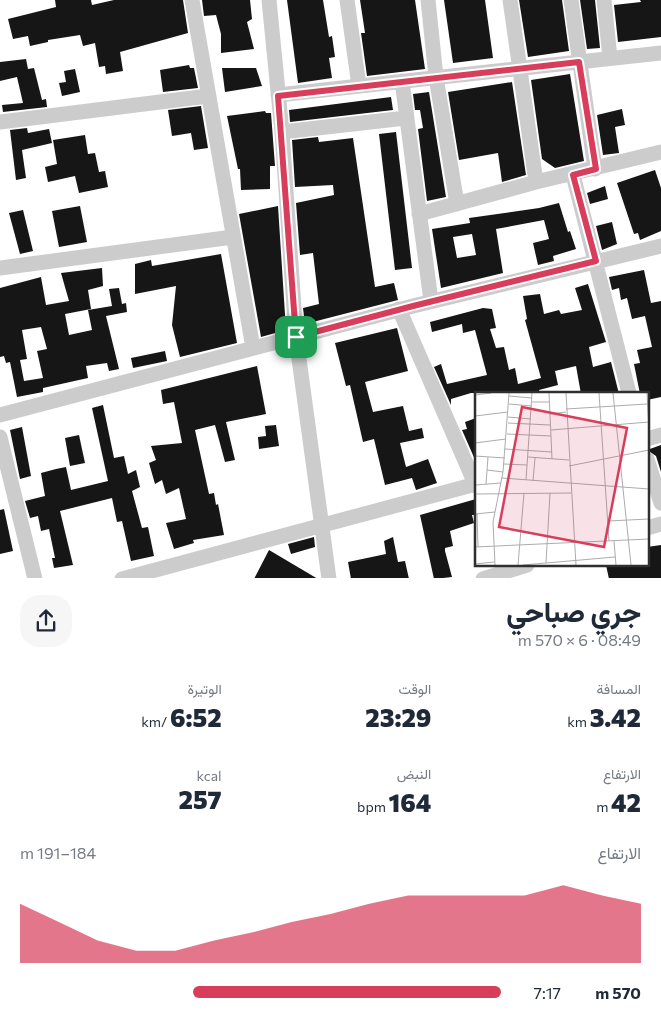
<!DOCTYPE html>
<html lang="ar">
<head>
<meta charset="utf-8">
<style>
  body { margin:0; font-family:Commissioner,Vazirmatn,sans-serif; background:#f6f6f7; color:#1f2937; direction:rtl; height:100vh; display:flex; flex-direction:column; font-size:19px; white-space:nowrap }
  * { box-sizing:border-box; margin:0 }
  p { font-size:16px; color:#747a83 }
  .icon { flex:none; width:28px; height:28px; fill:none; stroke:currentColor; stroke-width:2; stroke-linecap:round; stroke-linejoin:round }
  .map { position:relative; height:578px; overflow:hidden; direction:ltr }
  .details { display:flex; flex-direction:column; background:#fff; flex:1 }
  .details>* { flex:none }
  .pin { position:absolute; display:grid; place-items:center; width:42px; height:42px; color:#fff; margin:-21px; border-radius:10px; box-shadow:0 2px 8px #0006 }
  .round { display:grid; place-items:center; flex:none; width:52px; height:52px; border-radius:20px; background:#f6f6f7 }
  .head { display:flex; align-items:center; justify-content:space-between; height:85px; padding:0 20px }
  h1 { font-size:28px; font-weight:800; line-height:38px }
  .metrics { display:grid; grid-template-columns:repeat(3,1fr); gap:8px; height:85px; padding:5px 20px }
  .metrics div { display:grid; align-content:center }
  .metrics b { font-size:25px; font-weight:800 }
  .metrics small { font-size:14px; font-weight:400 }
  .metrics p { font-size:14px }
  .chart { height:140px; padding:10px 20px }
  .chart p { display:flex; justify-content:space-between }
  .chart svg { width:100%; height:90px; margin-top:5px; fill:#d93d5c; opacity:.7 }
  ul { padding:0 20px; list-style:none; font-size:16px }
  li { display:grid; grid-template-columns:80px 60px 1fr; align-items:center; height:38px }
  li i { height:12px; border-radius:6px; background:#d93d5c }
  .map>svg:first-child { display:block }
  .building { fill:#161616; fill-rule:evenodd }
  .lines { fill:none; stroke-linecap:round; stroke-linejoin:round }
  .street { stroke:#ccc; stroke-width:15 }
  .route-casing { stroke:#fff; stroke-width:10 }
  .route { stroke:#d93d5c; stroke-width:6 }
  .inset-road { fill:none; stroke:#acacac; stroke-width:1 }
  .view { fill:#d93d5c; fill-opacity:0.15; stroke:#d93d5c; stroke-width:2.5 }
  .inset-edge { fill:none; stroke:#2f2f2f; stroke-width:2.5 }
</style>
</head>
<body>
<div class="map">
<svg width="661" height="579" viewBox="0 0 661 579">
  <rect width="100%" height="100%" fill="#fff"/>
  <path class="building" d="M55,0h36l1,5 22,-5h69l5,33 -68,19 3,19 -17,3 -1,-8 -6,1 -4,-24 -12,3 -3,-11 -32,5v2l-18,4 -2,-10 -15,3 -5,-20 48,-12z
    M202,0h48l2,19 -5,3 7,27 -33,4v-19l-5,-19 -12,1z
    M287,0h36l6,37 3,-1 3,21 -6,1 3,20 -34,5z
    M360,0h55l10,69 -58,7 -6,-43h4z
    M444,0h41l8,58 -40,5z
    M519,0h43l7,51 -41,6z
    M580,0h15l5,48 -13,1z
    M640,0h21v37l-43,5 -4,-37 27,-3z
    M26,59l2,10 6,-1 8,32 4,-1 1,8 -44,5 -1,-7 21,-2 -6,-26 -17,4v-19z
    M189,65l1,3h4l4,20 -35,4 -3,-22z
    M222,68h34l6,18 -37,6z
    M75,69l5,23 -18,4 -3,-13 7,-1 -2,-11z
    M570,74l14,87 -29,7 -13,-9 -11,-79z
    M512,82l14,93 -24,7 -4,-29 -39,7 -11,-68z
    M429,92l17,105 -19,4 -9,-72 5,-1 -3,-18h-5l-2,-16z
    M391,97l2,13 -103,12 -1,-12z
    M201,106l7,42 -14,2 -3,-17 -19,3 -4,-26z
    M622,109l3,16 -10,2 4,26 -16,2 -6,-40z
    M265,111l1,2h5l4,53h-5v23l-29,1 -1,-21h-2l-11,-53z
    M27,128l1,5 21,-4 3,14 -30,7 4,28 -10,2 -6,-50z
    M396,132l16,136 -17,2 -16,-136z
    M85,135l3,19 7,-1 4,19 6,-1 3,16 -29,6 -4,-17 -27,6 -3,-15 12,-3 -4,-24z
    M318,137l1,5 34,-4 22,149 19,-4 4,17 -93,24 -2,-16 16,-4 -6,-51 -13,2 -4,-52 38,-8 -1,-10 -38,2 -3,-47z
    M655,170l6,18v43l-21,9 -2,-7 -4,1 -17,-51z
    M605,186l3,13 -18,5 -3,-11z
    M559,203l9,29 2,-1 6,18 -23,7 1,5 -16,4 -5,-22 16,-4 -5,-19 -48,9 7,44 -62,15 -9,-59 38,-6 -1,-5 70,-10zM472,234l4,21 -19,3 -4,-21z
    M80,206l7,36 -28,5 -7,-36z
    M278,206l8,124 -25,7 -22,-123z
    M23,210l10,41 -13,3 -11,-41z
    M612,222l5,22 -15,6 -6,-24z
    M221,254l16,89 -57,14 -8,-32 4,-39 -41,8v-30l16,-4 1,6z
    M102,268l1,18 -15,4 3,19 -26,5 4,21 23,-5 -4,-20 24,-4 -3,-17 10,-1 3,16 4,-1 1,9 -21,4 13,53 -10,2 -2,-8 -21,3 2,12 -45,10v4l-26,5 -7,-35 -4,1 -2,-7 -4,1v-69l41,-11 5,28 23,-4 -8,-28zM41,327l6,22 -10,2 6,27 -19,3 -4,-21 7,-1 -5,-29z
    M644,270l7,33 10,-2v96l-14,3v-6h-7l-6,-30 6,-1 -3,-13 15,-3 -7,-31 -13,3 -5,-21 -6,2 -2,-12 -7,2 -3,-13z
    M588,284l18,58 -17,5 4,20 18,-5 8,32h-38l-5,-28 -21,5 3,14 -19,5 1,4 -69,-1 -20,6v6l-17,-38 7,-3 6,20 40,-9 -12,-45 -12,3 -1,-9 -30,8 -2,-10 53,-14 9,1 4,19 -6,1 6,19 8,-1 5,23 6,-2 3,16 23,-6 -16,-58 2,-1 -4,-23 17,-2 4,20 15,-4 2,4 21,-4 -7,-22z
    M397,328l11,43 -43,11 8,30 30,-6 6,25 13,-3 2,10 -24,5 6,24 22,-8 9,24 -21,7 -4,-12 -27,7 -11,-46 -11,3 -13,-57 -4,1 -11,-43z
    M165,351l2,10 -34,7 -2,-10z
    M257,366l9,48 -40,8 9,38 -10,2 -10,-37 -20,5 14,64 5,-1 2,12 2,-1 6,31 -31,5 1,3 -20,6 -8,-26 20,-4 -7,-31 -13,6 -4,-14 -7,4 -6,-21 7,-3 -5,-14 31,-3 -8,-41 -11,2 -2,-14z
    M103,405l11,53 10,-2 4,18 8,-4 4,17 -8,4 10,37 6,-1 6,29 -23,5 -9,-40 -5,1 -5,-24 -52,13 13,54 -19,3 -2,-10h3l-6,-29 -8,2 -3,-15 -8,2 -5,-17 20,-5 -4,-23 15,-4 10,-2 5,23 37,-9 -16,-73z
    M476,418v44l-14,-32 5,-1 -2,-7z
    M276,425l3,21 -20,3 -1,-12 8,-1 -1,-10z
    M22,427l9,49 -11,3 -10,-49z
    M79,435l6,28 -15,3 -5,-28z
    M661,445v27l-5,-16 -9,-6z
    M476,499v16h-4l2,8 -24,8 3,15 -8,2v3l7,26 -18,2 -14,-64z
    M4,509l9,42 -13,3v-44z
    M314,537l1,10 -24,7 -3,-10z
    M393,537l5,25 7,-1 4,18h-58l-3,-17 38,-8 -2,-13z
    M661,545v34h-52l-3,-14h43l-2,-18z
    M269,550l49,29h-64z"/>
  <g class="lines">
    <path class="street" d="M192,0l61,348
      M269,0l13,132 14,205 33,242
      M347,0l12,86
      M428,0l8,77 21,127
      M510,0l26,182
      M571,0l24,169
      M604,0l6,58
      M402,81l29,220
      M278,95l383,-42
      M0,122l208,-26
      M282,132l124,-14
      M573,175l56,218
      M419,214l117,-32 125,-30
      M0,268l233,-31
      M399,309l77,177
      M0,415l413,-109 248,-60
      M0,437l35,142
      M647,439l14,-4
      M647,459l14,44
      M647,528l14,-4
      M122,579l354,-95
      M483,579l44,-14"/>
  </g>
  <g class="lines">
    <g class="route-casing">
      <path id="route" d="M579,62l17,107 -23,6 23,86 -183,45 -117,31 -18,-241z"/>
    </g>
    <use href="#route" class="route"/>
  </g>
  <g transform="translate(475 392)">
    <rect width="174" height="174" fill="#fff"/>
    <path class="inset-road" d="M74,1l3,66M91,1l10,172M124,1l10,148M138,1l18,172M172,1l2,36M0,3l16,-2M34,4l23,2M57,10h17M34,12l23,2M91,17l81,-5M75,22l16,-2M0,24l33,-4M33,25l23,2M33,31l42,2M76,38l98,-8M32,42l44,2M0,51l31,-4M30,57l47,3M0,64l30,2M53,65l41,3M29,72l23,1M94,74l80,-16M12,78l16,2M27,86l147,11M51,88l6,-87M58,89l2,-23M11,92l2,-27M0,93l26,-2M0,102l96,-1M0,122l20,-2M2,122l1,33M133,129l41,-2M139,149l2,24M0,155l174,-8M71,171l4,-70M0,172l19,-2M20,173l-2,-43 10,-50 6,-79M43,173l6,-72M48,173l92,-8"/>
    <path class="view" d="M47,15l105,21 -23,119 -105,-20z"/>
    <rect width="174" height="174" class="inset-edge"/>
  </g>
</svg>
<div class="pin" style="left:296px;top:337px;background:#1e9e55"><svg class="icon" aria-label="arrive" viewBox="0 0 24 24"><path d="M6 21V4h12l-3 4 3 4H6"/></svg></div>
</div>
<section class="details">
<div class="head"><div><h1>جري صباحي</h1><p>08:49 · 6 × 570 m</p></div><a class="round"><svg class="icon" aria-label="share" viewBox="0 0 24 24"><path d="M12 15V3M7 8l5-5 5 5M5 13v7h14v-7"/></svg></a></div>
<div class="metrics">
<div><p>المسافة</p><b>3.42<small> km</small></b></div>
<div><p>الوقت</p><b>23:29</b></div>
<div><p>الوتيرة</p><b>6:52<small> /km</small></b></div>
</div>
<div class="metrics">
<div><p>الارتفاع</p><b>42<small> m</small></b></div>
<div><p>النبض</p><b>164<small> bpm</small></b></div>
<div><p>kcal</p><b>257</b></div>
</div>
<div class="chart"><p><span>الارتفاع</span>184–191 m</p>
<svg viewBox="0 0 160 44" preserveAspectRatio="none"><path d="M0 44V15L10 24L20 33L30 38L40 38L50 33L60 29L70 24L80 20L90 15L100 11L110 11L120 11L130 11L140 6L150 11L160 15V44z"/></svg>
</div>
<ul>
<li><b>570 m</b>7:17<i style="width:64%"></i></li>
</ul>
</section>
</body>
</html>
